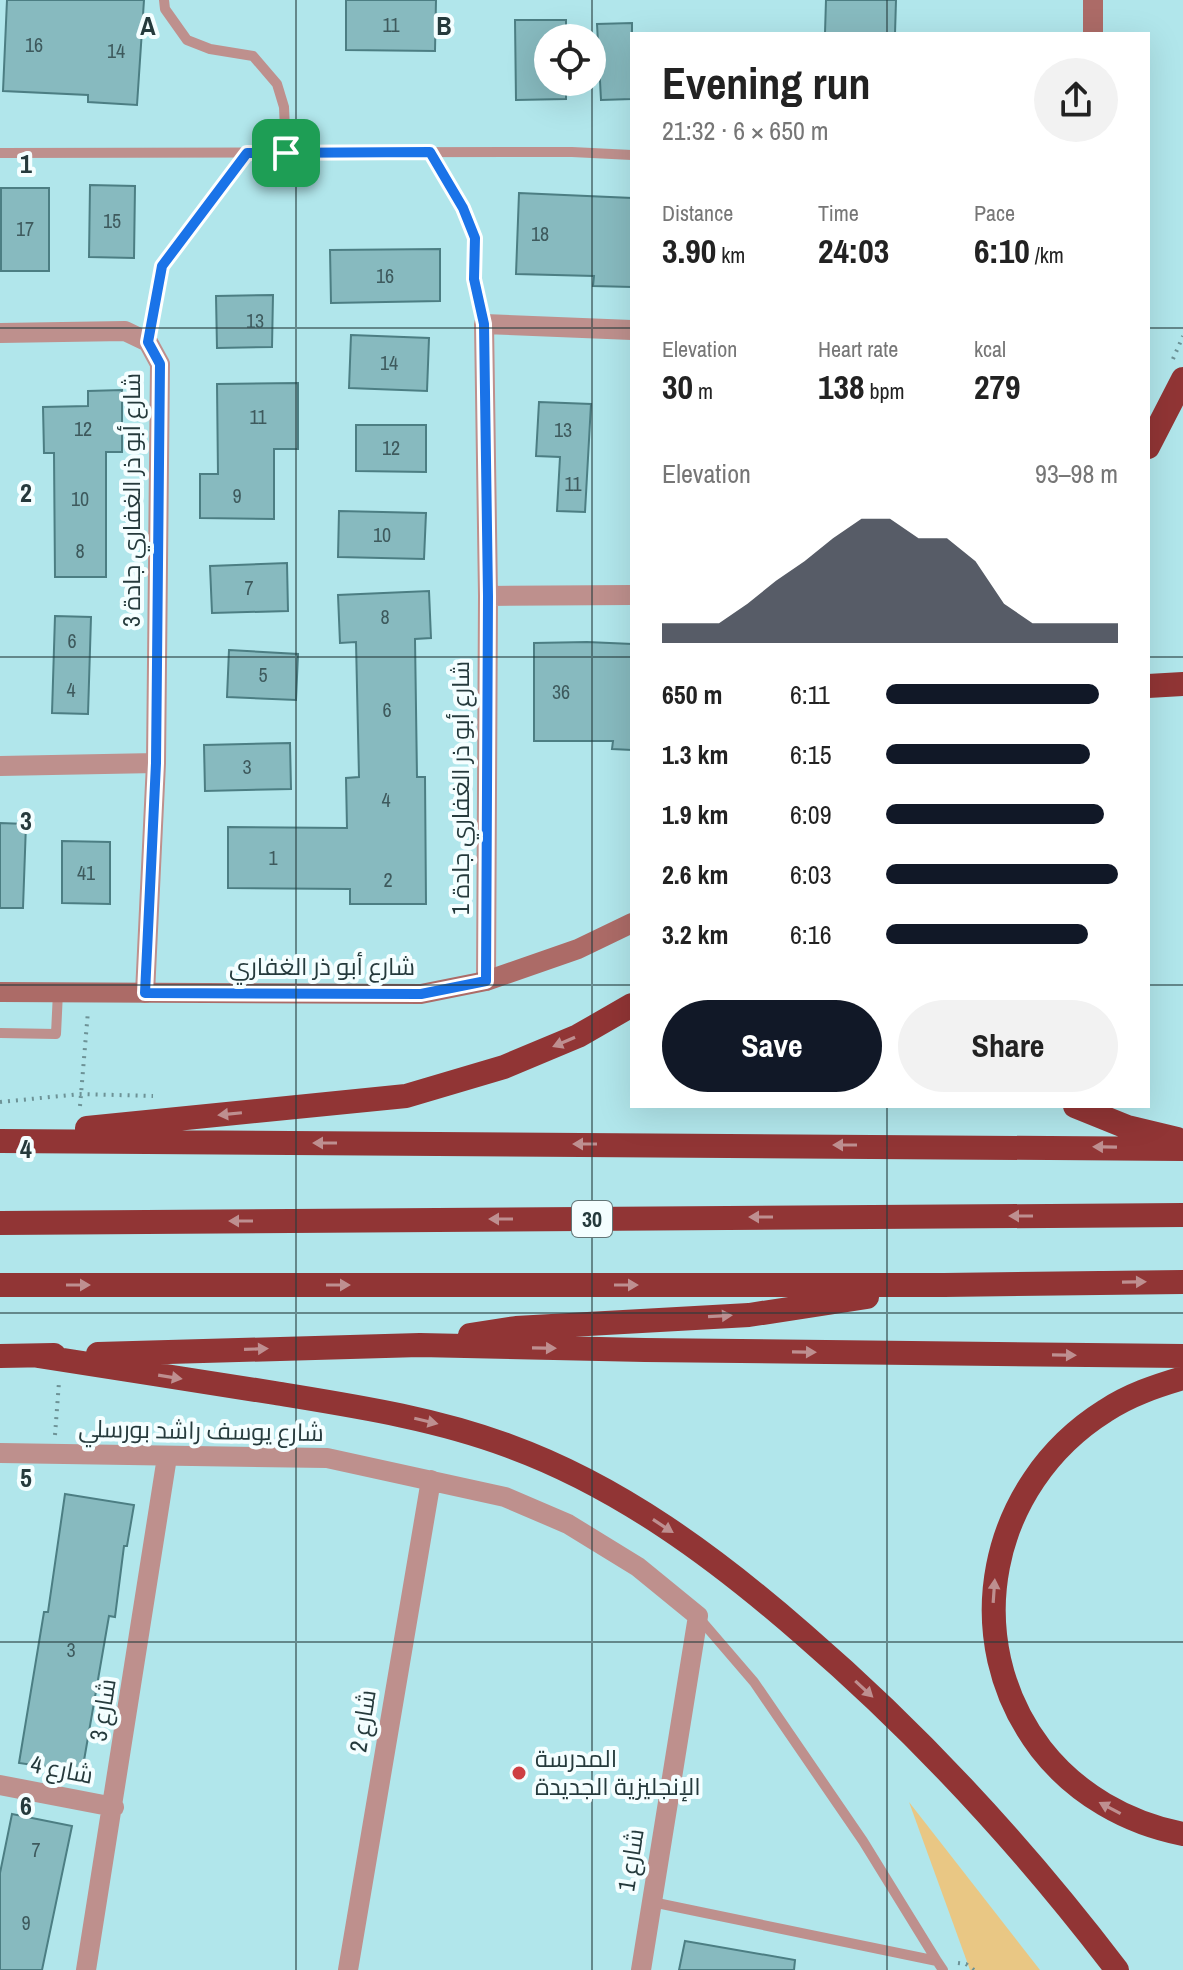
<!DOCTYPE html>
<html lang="en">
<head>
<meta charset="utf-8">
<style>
  body { margin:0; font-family:"Archivo Narrow",Cairo,sans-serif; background:#f2f2f2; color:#222; height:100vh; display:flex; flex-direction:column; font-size:30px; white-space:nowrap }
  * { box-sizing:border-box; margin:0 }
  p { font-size:26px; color:#767676 }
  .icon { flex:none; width:44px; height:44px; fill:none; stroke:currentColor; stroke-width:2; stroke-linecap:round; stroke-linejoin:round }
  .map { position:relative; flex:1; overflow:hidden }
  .sheet { position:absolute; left:630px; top:32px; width:520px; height:1076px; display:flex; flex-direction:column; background:#fff; border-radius:0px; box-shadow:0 8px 32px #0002 }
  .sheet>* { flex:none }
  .tools { position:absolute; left:534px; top:24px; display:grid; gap:16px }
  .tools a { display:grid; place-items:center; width:72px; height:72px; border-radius:50%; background:#fff; box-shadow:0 8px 32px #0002; font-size:40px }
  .pin { position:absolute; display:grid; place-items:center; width:68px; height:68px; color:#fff; margin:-34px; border-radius:16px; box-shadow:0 4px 12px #0006 }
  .round { display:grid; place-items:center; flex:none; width:84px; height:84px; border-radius:42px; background:#f2f2f2 }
  .headline { display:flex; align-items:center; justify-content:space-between; height:136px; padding:0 32px }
  h1 { font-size:44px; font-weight:800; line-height:60px }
  .figures { display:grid; grid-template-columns:repeat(3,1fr); gap:12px; height:136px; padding:8px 32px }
  .figures div { display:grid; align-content:center }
  .figures b { font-size:34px; font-weight:800 }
  .figures small { font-size:22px; font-weight:400 }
  .figures p { font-size:22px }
  .chart { height:224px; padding:16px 32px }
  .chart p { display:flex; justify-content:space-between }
  .chart svg { width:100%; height:144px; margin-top:8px; fill:#111827; opacity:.7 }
  .cta { display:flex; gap:16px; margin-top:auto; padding:16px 32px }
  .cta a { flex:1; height:92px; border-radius:48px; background:#111827; color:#fff; font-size:32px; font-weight:800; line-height:92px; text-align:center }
  .cta a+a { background:#f2f2f2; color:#222 }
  ul { padding:0 32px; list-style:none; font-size:26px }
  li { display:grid; grid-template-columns:128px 96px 1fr; align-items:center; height:60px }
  li i { height:20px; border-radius:10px; background:#111827 }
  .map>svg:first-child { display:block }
  .green { fill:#e9c784 }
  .building { fill:#87babf; stroke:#4c7e83; stroke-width:2 }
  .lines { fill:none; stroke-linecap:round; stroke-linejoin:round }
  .path { stroke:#6d9296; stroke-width:4; stroke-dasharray:2 6; stroke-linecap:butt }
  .lane { stroke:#be908d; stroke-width:10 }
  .street { stroke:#be908d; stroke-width:20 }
  .secondary { stroke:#ac6b67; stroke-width:20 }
  .highway { stroke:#913535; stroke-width:24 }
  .oneway { fill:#be8f90 }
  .route-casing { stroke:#fff; stroke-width:16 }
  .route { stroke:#1a73e8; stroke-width:10 }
  .grid { fill:none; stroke:#253a3c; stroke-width:2; stroke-opacity:0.55 }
  .poi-dot { fill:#ce3f43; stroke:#f4feff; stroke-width:3 }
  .labels { text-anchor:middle; stroke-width:8; stroke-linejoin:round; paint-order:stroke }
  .number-label { font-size:20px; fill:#3e5a5d }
  .shield { fill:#f4feff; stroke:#637576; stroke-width:2 }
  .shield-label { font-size:22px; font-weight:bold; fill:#253a3c }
  .street-label { font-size:24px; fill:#253a3c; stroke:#f4feff }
  .poi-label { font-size:24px; fill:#253a3c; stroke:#f4feff; text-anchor:start }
  .grid-label { font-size:26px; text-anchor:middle; font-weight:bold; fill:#253a3c; stroke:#f4feff; stroke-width:8; stroke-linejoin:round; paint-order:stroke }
</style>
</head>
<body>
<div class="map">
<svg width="1183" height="1970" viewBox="0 0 1183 1970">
  <rect width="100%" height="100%" fill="#b1e6eb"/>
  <path class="green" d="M909,1802l131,168h-70z"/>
  <path class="building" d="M7,0h137l-7,105 -49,-3v-7l-85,-4z
    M346,0h90l-1,51 -89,-1z
    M826,0h70l-1,34 -70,-1z
    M515,20h51v18h-18v44h18v17l-50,1z
    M632,23v76l-31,1 -4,-76z
    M90,185l45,1 -1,72 -45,-1z
    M1,188h48v83h-48z
    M519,193l113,5v89l-39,-1 1,-10 -78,-2z
    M440,249v52l-109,2 -1,-53z
    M273,295l-1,52 -55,1 -1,-52z
    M351,335l78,3 -2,53 -78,-3z
    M298,383v66h-24v70l-74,-1v-44h18l-1,-90z
    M122,390v62h-16v125h-51l-1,-124h-10l-1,-46 45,-1v-15z
    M539,402l52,2 -6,108 -28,-1 3,-54 -24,-1z
    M356,425h70v47l-70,-1z
    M339,511l87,2 -2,46 -86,-2z
    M287,563l1,48 -76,2 -2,-47z
    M429,591l2,47 -16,1 2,138h8l1,127h-76v-15l-122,-1v-61l119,1 -1,-50 13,-1 -3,-135 -16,1 -2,-48z
    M55,616l36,1 -3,97 -36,-1z
    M587,642l45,2v106l-20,-1 1,-8h-79v-98z
    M229,650l69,4 -2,46 -69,-3z
    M290,743l1,46 -86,2 -1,-46z
    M0,823l26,1 -3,84h-23z
    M62,841l48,1v62l-48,-1z
    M65,1494l69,11 -7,41h-3l-9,71 -6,-1 -27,156 -63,-9 25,-151h4z
    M12,1814l60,12 -30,144h-42v-97z
    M685,1941l110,19 -1,10h-115z"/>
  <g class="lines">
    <path class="path" d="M152,320l10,-54 73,-96
      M1173,359l10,-23
      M0,1102l81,-8 72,2
      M80,1106l8,-95
      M55,1435l4,-53
      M958,1963l8,1 8,6"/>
    <path class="lane" d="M164,0l1,9 22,31 23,9 43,7 24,28 7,23 2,46
      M430,152l33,56 12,30 -1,41 10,45
      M0,153l572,-1 60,3
      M0,1033l56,1 2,-42
      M699,1618l55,64 109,159 74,120
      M652,1902l285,59 6,9"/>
    <path class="street" d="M0,333l125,-2 23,11 12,22 -4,399 -11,230
      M488,596l144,-1
      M0,766l156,-3
      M486,981l2,-385 -4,-272 148,6
      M0,1453l327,5 178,39 63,27 70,43 60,49 -57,354
      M0,1785l114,22
      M86,1970l81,-513
      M348,1970l83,-490"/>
    <path class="secondary" d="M1093,34v-34
      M0,992l421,2 65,-13 92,-32 54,-26"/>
    <path class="highway" d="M1148,447l35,-68
      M1148,686l35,-2
      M1075,1106l52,21 50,12
      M87,1128l319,-32 98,-29 74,-31 54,-31
      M0,1141l1183,8
      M0,1223l1183,-8
      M0,1285h944l239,-3
      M470,1335l46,-7 233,-13 118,-18
      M98,1354l322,-9 225,5 538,6
      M0,1356l54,-1
      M38,1356c79,12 158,25 237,37 79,13 159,25 234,53 110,40 207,112 294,188 116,100 221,214 314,336
      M1183,1378c-27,8 -54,17 -78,33 -116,73 -148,228 -64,338 35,45 86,74 142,85"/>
  </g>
  <defs><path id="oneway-solid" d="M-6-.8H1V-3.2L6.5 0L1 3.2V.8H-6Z" transform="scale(2)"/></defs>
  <g class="oneway">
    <use href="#oneway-solid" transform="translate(564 1042) rotate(157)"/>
    <use href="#oneway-solid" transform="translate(230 1114) rotate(174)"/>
    <use href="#oneway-solid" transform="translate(325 1143) rotate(-180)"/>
    <use href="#oneway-solid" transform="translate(585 1144) rotate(-180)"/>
    <use href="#oneway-solid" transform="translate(845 1145) rotate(-180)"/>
    <use href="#oneway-solid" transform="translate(1105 1147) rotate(-179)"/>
    <use href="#oneway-solid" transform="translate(1021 1216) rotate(180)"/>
    <use href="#oneway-solid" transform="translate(761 1217) rotate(180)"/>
    <use href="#oneway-solid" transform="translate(501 1219) rotate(180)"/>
    <use href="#oneway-solid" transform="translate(241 1221) rotate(180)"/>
    <use href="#oneway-solid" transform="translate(1134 1282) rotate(-1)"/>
    <use href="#oneway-solid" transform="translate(78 1285)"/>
    <use href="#oneway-solid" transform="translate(338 1285)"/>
    <use href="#oneway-solid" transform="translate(626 1285)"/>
    <use href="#oneway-solid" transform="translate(720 1316) rotate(-3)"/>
    <use href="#oneway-solid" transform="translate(544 1348) rotate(1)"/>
    <use href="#oneway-solid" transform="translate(256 1349) rotate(-2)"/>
    <use href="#oneway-solid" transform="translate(804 1352) rotate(1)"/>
    <use href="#oneway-solid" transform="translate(1064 1355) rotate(1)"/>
    <use href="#oneway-solid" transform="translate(170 1377) rotate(9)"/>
    <use href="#oneway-solid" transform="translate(426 1421) rotate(13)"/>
    <use href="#oneway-solid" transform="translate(663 1526) rotate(33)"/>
    <use href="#oneway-solid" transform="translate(994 1591) rotate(-86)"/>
    <use href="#oneway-solid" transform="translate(864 1689) rotate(43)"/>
    <use href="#oneway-solid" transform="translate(1110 1808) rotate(-152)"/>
  </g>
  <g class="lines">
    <g class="route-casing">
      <path id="route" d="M430,152l33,56 12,30 -1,41 10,45 4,272 -2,385 -65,13 -276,-1 11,-230 4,-399 -12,-22 14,-76 85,-113z"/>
    </g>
    <use href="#route" class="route"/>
  </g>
  <path class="grid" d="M296,0v1970M592,0v38M887,0v34M592,82v1888M0,328h632M1148,328h35M0,657h632M1148,657h35M0,985h632M1148,985h35M887,1106v864M0,1313h1183M0,1642h1183"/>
  <circle class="poi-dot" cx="519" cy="1773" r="8"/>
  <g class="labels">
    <g class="number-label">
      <text x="391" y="32">11</text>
      <text x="34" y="52">16</text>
      <text x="116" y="58">14</text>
      <text x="112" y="228">15</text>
      <text x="25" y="236">17</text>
      <text x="540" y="241">18</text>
      <text x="385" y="283">16</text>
      <text x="255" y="328">13</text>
      <text x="389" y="370">14</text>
      <text x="258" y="424">11</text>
      <text x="83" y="436">12</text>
      <text x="563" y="437">13</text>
      <text x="391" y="455">12</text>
      <text x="573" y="491">11</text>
      <text x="237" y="503">9</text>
      <text x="80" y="506">10</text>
      <text x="382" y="542">10</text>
      <text x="80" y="558">8</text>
      <text x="249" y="595">7</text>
      <text x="385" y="624">8</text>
      <text x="72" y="648">6</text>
      <text x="263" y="682">5</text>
      <text x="71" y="697">4</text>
      <text x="561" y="699">36</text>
      <text x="387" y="717">6</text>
      <text x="247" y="774">3</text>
      <text x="386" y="807">4</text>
      <text x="273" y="865">1</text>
      <text x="86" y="880">41</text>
      <text x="388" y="887">2</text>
      <text x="71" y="1657">3</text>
      <text x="36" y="1857">7</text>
      <text x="26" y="1930">9</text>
    </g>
    <rect class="shield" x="572" y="1201" width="40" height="36" rx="6"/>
    <g class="shield-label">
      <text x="592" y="1227">30</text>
    </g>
    <g class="street-label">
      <text transform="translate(132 500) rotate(-90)" y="8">شارع أبو ذر الغفاري جادة 3</text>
      <text transform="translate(461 788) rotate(-90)" y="8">شارع أبو ذر الغفاري جادة 1</text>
      <text x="322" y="975">شارع أبو ذر الغفاري</text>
      <text transform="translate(201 1431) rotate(1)" y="8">شارع يوسف راشد بورسلي</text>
      <text transform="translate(103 1710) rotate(-81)" y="8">شارع 3</text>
      <text transform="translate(363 1721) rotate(-81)" y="8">شارع 2</text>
      <text transform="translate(62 1770) rotate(11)" y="8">شارع 4</text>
      <text transform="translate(631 1860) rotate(-81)" y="8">شارع 1</text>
    </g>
    <g class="poi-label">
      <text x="535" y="1767">المدرسة<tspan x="535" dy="28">الإنجليزية الجديدة</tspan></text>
    </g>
  </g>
  <g class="grid-label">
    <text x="148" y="35">A</text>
    <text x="444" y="35">B</text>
    <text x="26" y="173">1</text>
    <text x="26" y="502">2</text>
    <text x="26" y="830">3</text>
    <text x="26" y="1158">4</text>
    <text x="26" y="1487">5</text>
    <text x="26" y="1815">6</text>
  </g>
</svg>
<div class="tools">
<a><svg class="icon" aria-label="locate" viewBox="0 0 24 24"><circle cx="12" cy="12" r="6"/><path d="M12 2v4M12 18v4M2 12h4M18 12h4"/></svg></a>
</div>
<div class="pin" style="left:286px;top:153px;background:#1e9e55"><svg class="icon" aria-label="arrive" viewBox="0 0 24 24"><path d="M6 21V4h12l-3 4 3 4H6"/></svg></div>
<section class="sheet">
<div class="headline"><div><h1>Evening run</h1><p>21:32 · 6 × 650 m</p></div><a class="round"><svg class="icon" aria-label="share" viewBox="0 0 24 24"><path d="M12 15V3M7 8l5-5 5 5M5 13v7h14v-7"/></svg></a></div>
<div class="figures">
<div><p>Distance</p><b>3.90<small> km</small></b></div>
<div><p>Time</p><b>24:03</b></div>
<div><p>Pace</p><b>6:10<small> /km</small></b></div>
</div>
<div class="figures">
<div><p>Elevation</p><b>30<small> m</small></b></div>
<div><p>Heart rate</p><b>138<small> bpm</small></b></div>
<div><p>kcal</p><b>279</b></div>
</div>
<div class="chart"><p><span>Elevation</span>93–98 m</p>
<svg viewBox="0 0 160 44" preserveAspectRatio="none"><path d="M0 44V38L10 38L20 38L30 32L40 25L50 19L60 12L70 6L80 6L90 12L100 12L110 19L120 32L130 38L140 38L150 38L160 38V44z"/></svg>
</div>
<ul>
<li><b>650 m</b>6:11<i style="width:92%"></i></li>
<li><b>1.3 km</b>6:15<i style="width:88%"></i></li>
<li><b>1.9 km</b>6:09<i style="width:94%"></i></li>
<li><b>2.6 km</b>6:03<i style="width:100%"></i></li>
<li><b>3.2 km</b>6:16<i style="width:87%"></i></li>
</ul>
<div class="cta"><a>Save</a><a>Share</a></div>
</section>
</div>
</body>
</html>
